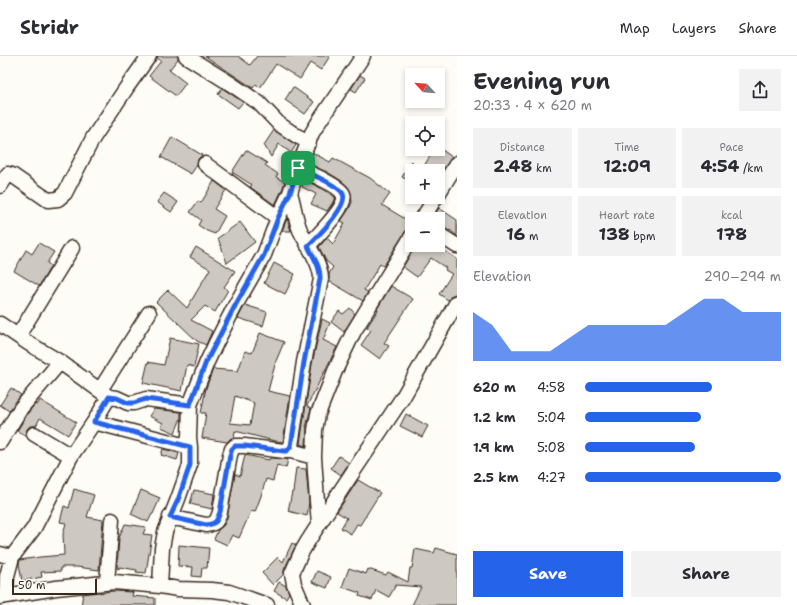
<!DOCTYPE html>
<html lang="en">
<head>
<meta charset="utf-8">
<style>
  body { margin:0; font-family:"Shantell Sans",sans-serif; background:#f2f2f3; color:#2b2b33; height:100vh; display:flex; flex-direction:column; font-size:15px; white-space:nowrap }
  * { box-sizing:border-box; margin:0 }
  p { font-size:13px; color:#7c7c81 }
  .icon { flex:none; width:22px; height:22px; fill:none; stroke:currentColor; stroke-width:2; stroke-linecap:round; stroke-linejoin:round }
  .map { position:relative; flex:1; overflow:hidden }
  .side { display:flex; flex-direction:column; background:#fff; width:340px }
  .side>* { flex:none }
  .needle { width:26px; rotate:296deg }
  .tools { position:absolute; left:405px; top:12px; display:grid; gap:8px }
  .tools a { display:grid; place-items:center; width:40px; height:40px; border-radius:0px; background:#fff; box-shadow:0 2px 6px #0003; font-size:20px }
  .scale { position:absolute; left:12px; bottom:10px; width:85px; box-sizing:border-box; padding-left:4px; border:2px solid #3b2a1e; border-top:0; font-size:11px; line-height:14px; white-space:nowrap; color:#3b2a1e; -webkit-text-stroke:3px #fdfcf7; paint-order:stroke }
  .pin { position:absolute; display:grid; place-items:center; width:34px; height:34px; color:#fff; margin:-17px; border-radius:8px; box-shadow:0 2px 6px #0006 }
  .round { display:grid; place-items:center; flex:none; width:42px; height:42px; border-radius:0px; background:#f2f2f3 }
  .head { display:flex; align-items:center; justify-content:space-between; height:68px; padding:0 16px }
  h1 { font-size:22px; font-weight:700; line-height:30px }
  .metrics { display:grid; grid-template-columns:repeat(3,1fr); gap:6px; height:68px; padding:4px 16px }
  .metrics div { display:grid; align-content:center; border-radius:0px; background:#f2f2f3; text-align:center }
  .metrics b { font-size:17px; font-weight:700 }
  .metrics small { font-size:11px; font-weight:400 }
  .metrics p { font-size:11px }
  .chart { height:112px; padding:8px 16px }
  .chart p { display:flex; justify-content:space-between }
  .chart svg { width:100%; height:72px; margin-top:4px; fill:#2563eb; opacity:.7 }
  .cta { display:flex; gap:8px; margin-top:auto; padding:8px 16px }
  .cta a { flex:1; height:46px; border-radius:0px; background:#2563eb; color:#fff; font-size:16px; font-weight:700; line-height:46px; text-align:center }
  .cta a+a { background:#f2f2f3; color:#2b2b33 }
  ul { padding:0 16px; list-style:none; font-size:13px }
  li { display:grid; grid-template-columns:64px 48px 1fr; align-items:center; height:30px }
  li i { height:10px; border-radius:5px; background:#2563eb }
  header { display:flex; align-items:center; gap:24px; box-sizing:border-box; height:56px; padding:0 20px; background:#fff; border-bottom:1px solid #e1e1e2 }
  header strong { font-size:19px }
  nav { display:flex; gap:22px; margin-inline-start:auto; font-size:14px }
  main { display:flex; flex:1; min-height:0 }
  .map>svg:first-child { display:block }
  .building { fill:#cdc8c2; stroke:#3b2a1e; fill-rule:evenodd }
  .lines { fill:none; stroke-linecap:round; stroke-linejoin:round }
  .minor-casing { stroke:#3b2a1e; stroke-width:17 }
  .minor { stroke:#fdfcf7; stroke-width:14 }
  .route-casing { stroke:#fff; stroke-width:8 }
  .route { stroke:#2563eb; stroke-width:5 }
</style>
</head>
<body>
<header>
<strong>Stridr</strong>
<nav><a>Map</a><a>Layers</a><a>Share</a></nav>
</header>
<main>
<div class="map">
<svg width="457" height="549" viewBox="0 0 457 549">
  <rect width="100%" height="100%" fill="#fdfcf7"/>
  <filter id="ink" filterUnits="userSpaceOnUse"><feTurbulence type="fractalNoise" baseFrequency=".025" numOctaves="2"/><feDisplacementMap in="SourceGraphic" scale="8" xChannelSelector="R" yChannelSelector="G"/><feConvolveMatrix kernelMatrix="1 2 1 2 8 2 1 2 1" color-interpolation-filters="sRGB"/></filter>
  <g filter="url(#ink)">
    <path class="building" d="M157,0h21v3l-9,11 17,13 -10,13 -27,-20 12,-15 -4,-3z
      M205,0h33l12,9 7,-9h73l-9,14 -11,-7 -10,16 -24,-15 -16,24 -4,-4 -3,4z
      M360,19l5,3 -9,14 -5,-3z
      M293,31l21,15 -9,12 -20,-14z
      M222,32l21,14 -5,6 -20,-14z
      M274,74l22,15 -5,8 -12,-9 -8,13 -7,-12z
      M172,81l30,18 -4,4 -1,6 -6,9 -30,-17z
      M438,91l14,10 -14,20v-12l-4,6h-13l9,-15 -10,-7h18z
      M246,94l21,13 -2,2 13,9 -2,3 9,5 -3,8 -7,15 -25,-18 2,-2 -20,-13z
      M313,97l17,9 3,-4 37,20 20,16 -8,11 30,18v2l-2,3 -2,1 -3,3 -20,32 -2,2 -3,-2 -16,26 4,2 -5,9 -34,-20v-7l4,-7 -7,-6 -7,-14 8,-9 6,6 12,-21 -4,-2 8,-12 3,-7 -1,-9 -4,-7 -7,-6 -13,-8 -18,-8z
      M412,105v22l-10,-6z
      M305,124l21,11 9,6 -2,5 -6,9 -16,-7 5,-10 -14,-7z
      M214,125l12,9 -12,19 11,7 -10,18 -8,-3 -9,-6 3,-5 -11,-8 8,-11 3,2z
      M164,137l14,9 -7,10 -14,-10z
      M439,152l18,12v16l-7,-6 -1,1 -6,-4 -5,-1v-7h-6z
      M287,162l4,13h-9l4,-10z
      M240,166l15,20 -28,21 -9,-25z
      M39,187l15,9 -7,11 4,3 -12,20 -25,-15 12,-21 6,4z
      M416,189h20l21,14v33l-1,2 -4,1 -4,5 -9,-6 13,-20 -7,-4 1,-2 -15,-10 -14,19 -14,-10z
      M196,191l39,24 -11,16 4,3 -13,22 -10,-6 -14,14 21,11 -6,14 -9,-4 -41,-39 12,-12 19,18 23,-39 -20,-12z
      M274,207l21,11 -10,20 -21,-11z
      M391,230l22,13 -29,44 5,3 -9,13 -19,-14 10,-15 -4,-3 11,-17 -1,-1z
      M245,249l22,7 -4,14 -25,-8z
      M350,252l5,6 -11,18 -13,-10 8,-11 4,3z
      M322,263l8,4 -7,17 14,7 -30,59 4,2 -5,19h1l-1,19 -6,-2 12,-80z
      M260,277l24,9 -8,19 -8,30 22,5 -7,46 -8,-1 -40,-10 -1,7h-3l-4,4 -25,-4 4,-25h-5l5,-25 7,-19 25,2 7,-20 7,2zM235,340l19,7 -4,22 -20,-2z
      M170,282l29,6 -5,23 -7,-2 -5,26 -39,-8 5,-21 16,3z
      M11,332l10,7 -12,16 -9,-6z
      M40,344l36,22 -8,13 -28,-17 -4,8h-6l-3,3 -1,5v2l-9,-5 11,-18 7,-9 2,1z
      M154,353l27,3v6l-6,15 -14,-6 2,-4 -14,-7z
      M406,358l22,12 -6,11 -22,-11z
      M163,393l16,4 -2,7 -16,-5z
      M245,399l24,5 1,-2 18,1 -2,9 -9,-3 -4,16 -7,-2 -5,17 -6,16 -4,-1 -12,27 -7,-3 -5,10 -13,-6 4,-9 6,-5 3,-7 8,-44 5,2z
      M339,400l10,7 -8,12 -10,-7z
      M296,412l10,1 3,33 -2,14 -19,-5 4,-19h1z
      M358,424l22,13 -20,32 -3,-1 -6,10 -10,-6 6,-10 -10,-6z
      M74,433l20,6 -7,22 16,3 -4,50 -22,-3h-16v4l-20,1 1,5 -20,4 -3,-17 1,-4 20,-3 24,-2 -1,-21 3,-11 -6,-1 4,-16 5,2z
      M141,434l19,8 -7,16h-1l-4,8 -17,-8z
      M194,434l20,4 -2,15 -22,-5z
      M125,468l21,3 -3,7 9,1 -6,38 -10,-1 1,-2 -18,-3v2l-2,-1 2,-30z
      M292,487l4,2 -12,25v4l-11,11 -11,-12 16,-16 5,5z
      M179,489l30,3 -2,20h-5l-1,9 -9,-1 1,-9 -15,-1z
      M436,492l21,6v51h-45l9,-18 -25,-2 -7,12 -13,-7 -4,10 -13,-4 1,-3 -18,-6 7,-19 17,6 2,-5 18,6 2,-3 20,10 2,-14h2l3,-19 19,4z
      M317,515l14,6 -4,11 -15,-6z
      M279,526l7,4 3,7 -3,5 -12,-7z
      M114,535l19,1 -1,4 23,2v7h-74l2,-11 15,-2 6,1v-1z"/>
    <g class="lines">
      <g class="minor-casing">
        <path id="minor" d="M186,0l45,28 28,19 20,21 18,12 12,6
          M205,108l73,54
          M298,112c9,4 42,18 45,26 6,11 -27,43 -35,52
          M0,130l8,-12 4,1 36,25 10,-1 7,-6 28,-55 34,-51 22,-31
          M438,138l19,-31
          M422,163l14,-22
          M438,178l19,12
          M0,268l28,19 32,19 49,35 8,1 11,5h6l12,-4 44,6
          M18,280l54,-88
          M100,334l49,-77
          M94,366l96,25
          M34,378l37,22
          M0,386l21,-34 39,-46
          M287,394l27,7
          M170,461l36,8c10,-1 11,-4 14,-13l10,-57 2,-6 3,-3h10l39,5h3l4,-5 13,-84 17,-83c0,-16 -14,-34 -21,-49 -5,-12 -6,-25 -10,-37
          M319,468l-2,-23 -3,-44 1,-27 3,-16 17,-43 19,-40 58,-95
          M0,498l12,3
          M107,526l5,-62
          M160,530l2,-38 3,-16 13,-33 12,-34v-18l-1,-10 1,-32 17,-43 9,-19 20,-39 28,-49 14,-37 12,-25 8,-25 14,-35 8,-13 43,-64
          M6,539l1,-19 5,-19 22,-29 37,-72 23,-34 15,-25
          M0,541l56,-9 58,-6 46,4 18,3 34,1 17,2 9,3 29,10
          M303,549l-9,-21 -2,-11 9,-20 7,-12 35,-54 60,-90 54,-95"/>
      </g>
      <use href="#minor" class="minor"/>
    </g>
  </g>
  <g class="lines" filter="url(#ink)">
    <g class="route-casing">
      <path id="route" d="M298,112c9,4 42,18 45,26 6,11 -27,44 -35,52 5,11 13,21 12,33l-16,83 -13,84 -4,5h-3l-39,-5h-10l-3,3 -2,6 -10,57c-3,9 -4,12 -14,13l-36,-8 8,-17 12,-35v-18l-96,-25 15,-25 8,1 11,5h6l12,-4 44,6 16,-43 30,-58 28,-49 14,-37 12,-25z"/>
    </g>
    <use href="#route" class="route"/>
  </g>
</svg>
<div class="tools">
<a><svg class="needle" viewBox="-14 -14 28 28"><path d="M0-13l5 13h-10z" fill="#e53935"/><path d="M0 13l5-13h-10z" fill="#7c7c81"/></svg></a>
<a><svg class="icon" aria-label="locate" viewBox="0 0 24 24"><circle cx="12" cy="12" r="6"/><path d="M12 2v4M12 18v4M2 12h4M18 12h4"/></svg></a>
<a>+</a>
<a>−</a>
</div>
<div class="scale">50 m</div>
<div class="pin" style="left:298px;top:112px;background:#1e9e55"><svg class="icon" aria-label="arrive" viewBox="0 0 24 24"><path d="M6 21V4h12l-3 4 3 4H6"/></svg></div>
</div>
<section class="side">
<div class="head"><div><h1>Evening run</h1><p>20:33 · 4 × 620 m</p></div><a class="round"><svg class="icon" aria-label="share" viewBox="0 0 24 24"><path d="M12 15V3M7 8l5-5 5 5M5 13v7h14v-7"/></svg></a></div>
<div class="metrics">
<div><p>Distance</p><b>2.48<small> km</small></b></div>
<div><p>Time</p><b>12:09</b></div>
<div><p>Pace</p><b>4:54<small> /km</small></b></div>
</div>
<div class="metrics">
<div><p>Elevation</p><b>16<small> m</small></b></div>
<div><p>Heart rate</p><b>138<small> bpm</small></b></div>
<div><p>kcal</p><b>178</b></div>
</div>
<div class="chart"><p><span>Elevation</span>290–294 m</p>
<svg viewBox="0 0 160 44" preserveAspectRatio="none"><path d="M0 44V14L10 22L20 38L30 38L40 38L50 30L60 22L70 22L80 22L90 22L100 22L110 14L120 6L130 6L140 14L150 14L160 14V44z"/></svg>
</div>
<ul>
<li><b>620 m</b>4:58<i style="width:65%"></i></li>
<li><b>1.2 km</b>5:04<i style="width:59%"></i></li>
<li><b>1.9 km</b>5:08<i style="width:56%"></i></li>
<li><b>2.5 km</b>4:27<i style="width:100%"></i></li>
</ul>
<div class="cta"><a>Save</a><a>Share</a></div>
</section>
</main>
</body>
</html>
